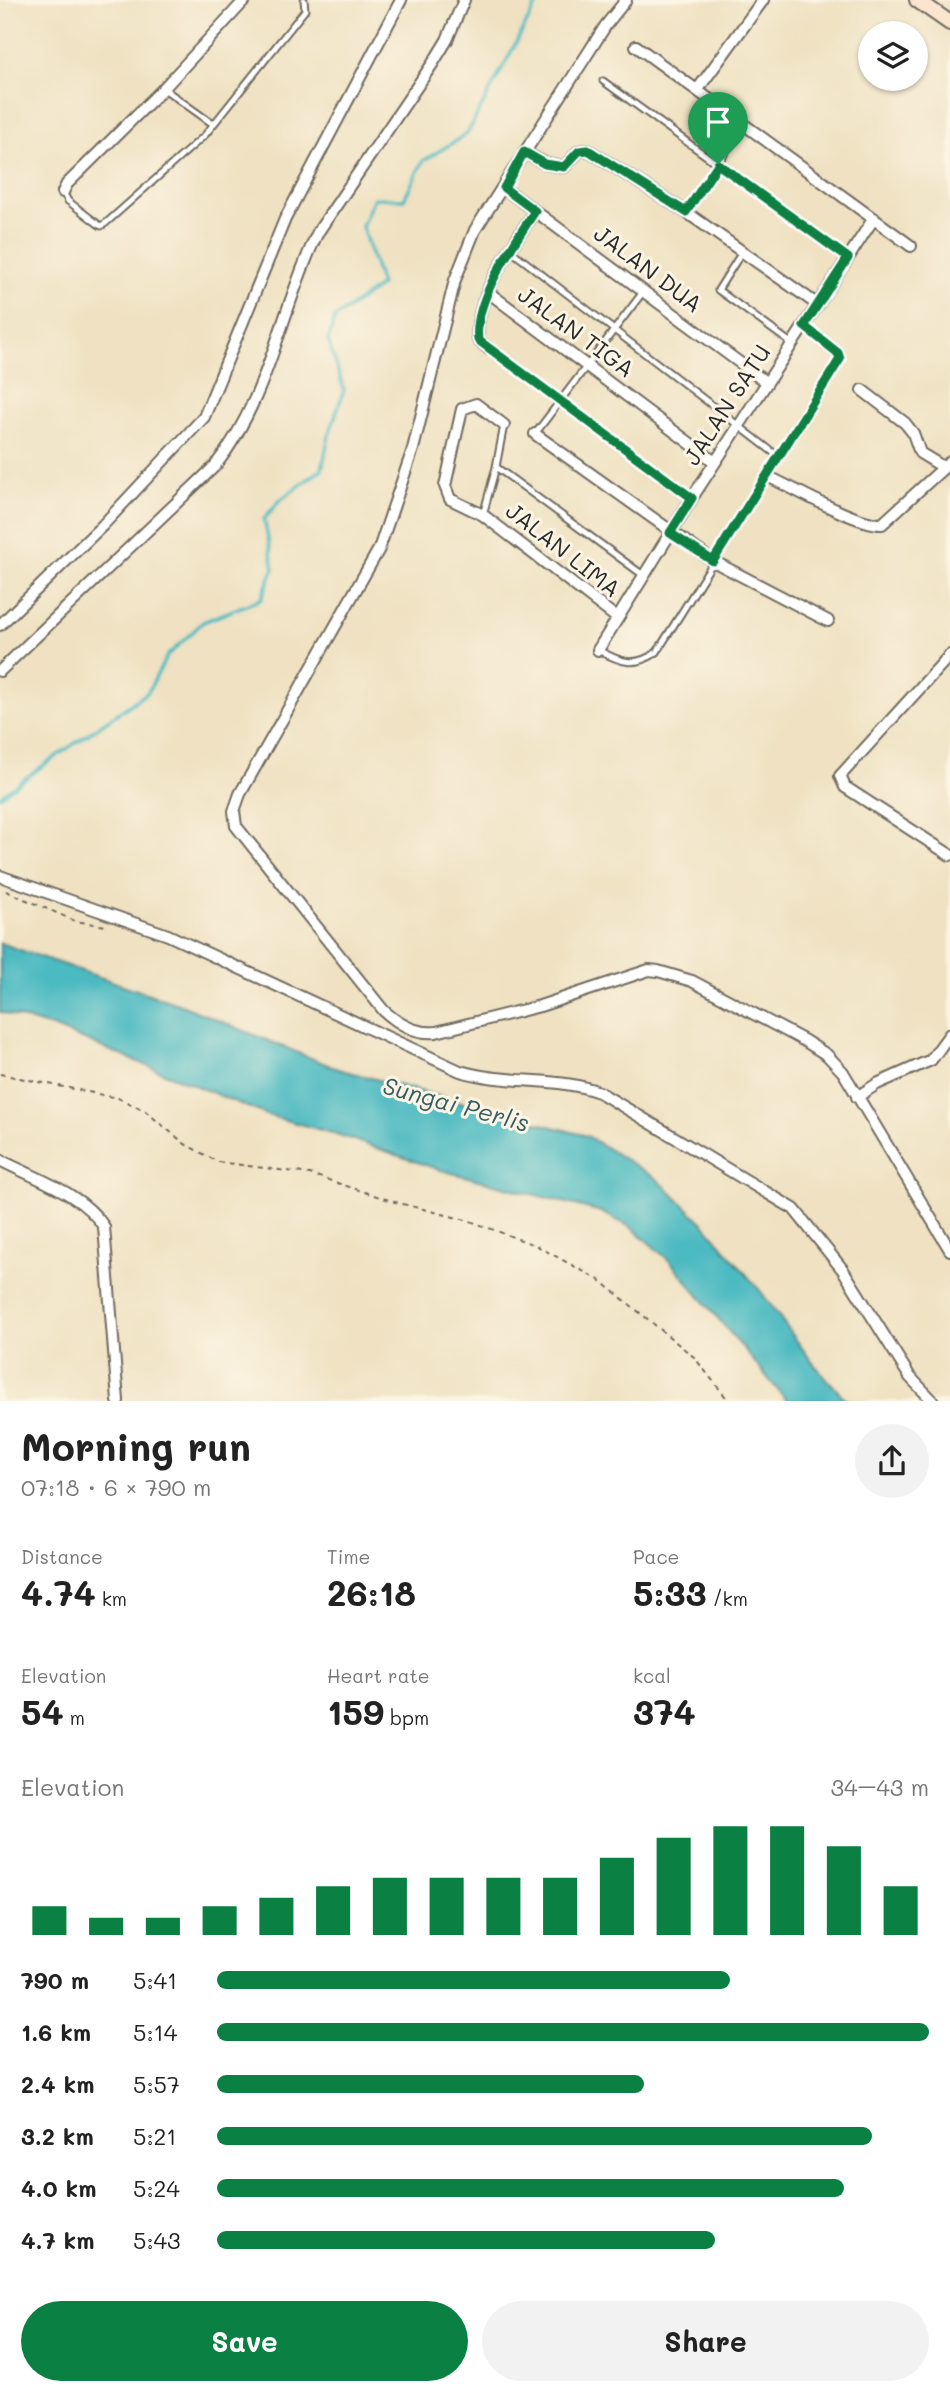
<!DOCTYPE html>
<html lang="en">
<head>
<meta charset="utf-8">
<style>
  body { margin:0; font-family:Mali,sans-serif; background:#f2f2f2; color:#222; height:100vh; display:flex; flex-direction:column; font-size:26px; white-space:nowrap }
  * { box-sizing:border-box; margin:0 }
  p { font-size:23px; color:#767676 }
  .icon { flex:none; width:38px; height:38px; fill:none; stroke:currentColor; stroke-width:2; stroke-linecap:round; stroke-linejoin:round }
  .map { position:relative; height:1401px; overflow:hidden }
  .sheet { display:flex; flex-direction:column; background:#fff; flex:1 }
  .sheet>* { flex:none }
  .tools { position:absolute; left:858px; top:21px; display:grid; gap:14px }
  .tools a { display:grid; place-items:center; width:70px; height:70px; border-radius:50%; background:#fff; box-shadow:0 2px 5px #0004; font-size:35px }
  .pin { position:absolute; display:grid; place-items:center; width:60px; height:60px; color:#fff; margin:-72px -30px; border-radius:50% 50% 50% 0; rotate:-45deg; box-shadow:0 0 7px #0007 }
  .pin .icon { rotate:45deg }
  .round { display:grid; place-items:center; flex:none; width:74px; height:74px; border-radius:37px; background:#f2f2f2 }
  .summary { display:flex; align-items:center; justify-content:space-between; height:119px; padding:0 21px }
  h1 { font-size:38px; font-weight:700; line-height:52px }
  .figures { display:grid; grid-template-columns:repeat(3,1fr); gap:10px; height:119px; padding:7px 21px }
  .figures div { display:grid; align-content:center }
  .figures b { font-size:35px; font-weight:700 }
  .figures small { font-size:19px; font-weight:400 }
  .figures p { font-size:19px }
  .chart { height:196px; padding:14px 21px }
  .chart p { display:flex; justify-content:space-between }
  .chart svg { width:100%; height:126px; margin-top:7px; stroke:#0b8043; stroke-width:6 }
  .action { display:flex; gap:14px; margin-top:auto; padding:14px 21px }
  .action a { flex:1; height:80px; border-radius:42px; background:#0b8043; color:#fff; font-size:28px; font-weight:700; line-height:80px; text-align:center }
  .action a+a { background:#f2f2f2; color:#222 }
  ul { padding:0 21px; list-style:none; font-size:23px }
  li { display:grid; grid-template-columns:112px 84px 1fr; align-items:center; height:52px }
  li i { height:18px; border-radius:9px; background:#0b8043 }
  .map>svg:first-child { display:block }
  .water { fill:#4bbac1; stroke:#3b7276; stroke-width:2 }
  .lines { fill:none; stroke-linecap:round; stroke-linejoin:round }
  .stream { stroke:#4bbac1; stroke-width:3.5 }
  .service-casing { stroke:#706b60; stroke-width:9 }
  .minor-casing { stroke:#706b60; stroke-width:14 }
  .secondary-casing { stroke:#706b60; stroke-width:18 }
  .path { stroke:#706b60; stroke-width:2; stroke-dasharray:5 5; stroke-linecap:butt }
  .service { stroke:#fff; stroke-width:5 }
  .minor { stroke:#fff; stroke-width:10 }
  .secondary { stroke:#fce5cf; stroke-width:14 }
  .route-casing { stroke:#fff; stroke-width:14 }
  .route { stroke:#0b8043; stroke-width:9 }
  .labels { text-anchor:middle; stroke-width:6; stroke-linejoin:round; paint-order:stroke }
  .street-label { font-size:23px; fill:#2b2b2b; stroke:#fcf5e5 }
  .water-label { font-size:24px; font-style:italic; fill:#365d60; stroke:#fcf5e5 }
</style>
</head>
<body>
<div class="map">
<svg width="950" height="1401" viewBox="0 0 950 1401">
  <rect width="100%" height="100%" fill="#fcf5e5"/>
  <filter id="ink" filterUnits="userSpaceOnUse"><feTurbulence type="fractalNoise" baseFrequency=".0143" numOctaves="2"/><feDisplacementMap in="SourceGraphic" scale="14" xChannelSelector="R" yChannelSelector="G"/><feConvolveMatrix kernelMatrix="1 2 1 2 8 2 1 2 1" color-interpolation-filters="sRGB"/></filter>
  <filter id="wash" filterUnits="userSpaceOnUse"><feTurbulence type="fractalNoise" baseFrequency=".00686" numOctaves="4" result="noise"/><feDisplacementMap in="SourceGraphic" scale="28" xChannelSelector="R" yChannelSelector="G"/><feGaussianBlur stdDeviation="1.57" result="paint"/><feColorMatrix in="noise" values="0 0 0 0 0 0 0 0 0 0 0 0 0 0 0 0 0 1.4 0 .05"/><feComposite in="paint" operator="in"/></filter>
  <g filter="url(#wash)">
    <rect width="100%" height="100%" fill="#efe1c1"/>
    <path class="water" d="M0,943l181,62 157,64 249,67 70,43 47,45 58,69 51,70 34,38h-60l-116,-139 -40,-35 -30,-15 -164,-43 -98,-34 -72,-20 -212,-87 -55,-16z"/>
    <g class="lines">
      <path class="stream" d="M0,796l148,-104 19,-36 36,-34 58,-23 13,-31 -10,-49 16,-19 42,-31 7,-34 15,-45 -16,-50 7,-22 46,-33 -19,-59 12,-28 30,1 19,-38 44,-27 72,-134"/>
    </g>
  </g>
  <g filter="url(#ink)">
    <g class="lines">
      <g class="service-casing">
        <path id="service" d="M603,81l244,177
          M164,89l49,35
          M63,192l5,9 30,23 3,2 5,-3 99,-88 100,-125 -1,-10
          M686,212l58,-88
          M510,250l268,206
          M742,252l-24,38 73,53
          M488,348l203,149
          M504,425l-8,42 147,108
          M535,434l108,-142
          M483,515l13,-48
          M598,650c22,12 37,18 59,2l183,-293 -2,-6 -34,-27"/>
      </g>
      <g class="minor-casing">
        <path id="minor" d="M626,0l-20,25 -131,205 -20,50 -42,169 -34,100 -139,245 -6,17 2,15 148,185c15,13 31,23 52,21l104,-26 109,-36 9,1 34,10 113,60 22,14 16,17 107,178
          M636,46l275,200
          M698,89l65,-89
          M524,152l22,12 18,3 15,-16 9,-1 98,62 132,93
          M504,188l263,195
          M63,192l4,-8 96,-95 82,-89
          M488,292l227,170
          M488,348l-10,-8c-5,-41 36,-96 57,-129
          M862,390l43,33 8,10 7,20 23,14
          M504,425l-28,-21 -14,5 -17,77 5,13 33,16 134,103
          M535,434l178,127 115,60
          M767,476c26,12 90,49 115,48l68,-62
          M0,625l103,-100 101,-108 81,-198 116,-219
          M598,650l94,-152 182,-280
          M950,655l-110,121 5,11 105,68
          M0,671l215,-205c54,-67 66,-158 103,-234l115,-169 14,-23 17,-40
          M0,876l168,59 292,136c47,14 96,5 139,21l195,117 49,61 67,107 23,24
          M857,1097l20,-13 54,-24 19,-26
          M0,1160c34,18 83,33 104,67l14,174"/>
      </g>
      <g class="secondary-casing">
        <path id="secondary" d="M917,0l33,23"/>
      </g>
      <path class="path" d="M6,891l69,30 31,5
        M0,1074l118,24 26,12 41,34 33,18 92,12 85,28 75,19 67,25 64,35 93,76 35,44"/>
      <use href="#service" class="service"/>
      <use href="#minor" class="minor"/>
      <use href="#secondary" class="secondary"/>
    </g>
  </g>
  <g class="lines" filter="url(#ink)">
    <g class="route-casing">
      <path id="route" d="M588,150l98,62 32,-48 130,94 -44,68 34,27 2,6 -127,202 -43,-28 22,-35 -214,-158c-5,-40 36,-96 57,-129l-31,-23 20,-36 21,12 19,3 15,-16z"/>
    </g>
    <use href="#route" class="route"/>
  </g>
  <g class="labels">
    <g class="street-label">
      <text transform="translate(648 269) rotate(37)" y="8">JALAN DUA</text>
      <text transform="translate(576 332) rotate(36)" y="8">JALAN TIGA</text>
      <text transform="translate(727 405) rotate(-57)" y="8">JALAN SATU</text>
      <text transform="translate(563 550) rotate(38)" y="8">JALAN LIMA</text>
    </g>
    <g class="water-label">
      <text transform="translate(456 1105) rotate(15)" y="8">Sungai Perlis</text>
    </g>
  </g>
</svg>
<div class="tools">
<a><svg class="icon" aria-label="layers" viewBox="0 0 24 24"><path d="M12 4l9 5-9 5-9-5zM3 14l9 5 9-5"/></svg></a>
</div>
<div class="pin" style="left:718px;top:164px;background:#1e9e55"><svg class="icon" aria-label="arrive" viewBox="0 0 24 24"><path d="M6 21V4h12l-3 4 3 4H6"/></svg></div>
</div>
<section class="sheet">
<div class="summary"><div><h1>Morning run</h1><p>07:18 · 6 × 790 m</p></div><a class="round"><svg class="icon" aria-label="share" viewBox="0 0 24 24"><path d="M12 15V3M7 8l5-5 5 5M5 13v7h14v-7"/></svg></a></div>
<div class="figures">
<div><p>Distance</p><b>4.74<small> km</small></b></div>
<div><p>Time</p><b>26:18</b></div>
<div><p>Pace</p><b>5:33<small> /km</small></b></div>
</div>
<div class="figures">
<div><p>Elevation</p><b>54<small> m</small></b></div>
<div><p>Heart rate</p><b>159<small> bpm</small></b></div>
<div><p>kcal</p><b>374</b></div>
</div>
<div class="chart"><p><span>Elevation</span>34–43 m</p>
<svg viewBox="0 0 160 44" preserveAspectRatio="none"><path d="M5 44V34M15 44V38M25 44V38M35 44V34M45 44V31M55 44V27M65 44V24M75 44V24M85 44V24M95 44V24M105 44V17M115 44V10M125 44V6M135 44V6M145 44V13M155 44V27"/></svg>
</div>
<ul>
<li><b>790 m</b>5:41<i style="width:72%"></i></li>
<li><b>1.6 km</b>5:14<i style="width:100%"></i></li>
<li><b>2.4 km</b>5:57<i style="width:60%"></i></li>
<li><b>3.2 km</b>5:21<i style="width:92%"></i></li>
<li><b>4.0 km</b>5:24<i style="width:88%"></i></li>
<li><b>4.7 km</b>5:43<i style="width:70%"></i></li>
</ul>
<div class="action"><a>Save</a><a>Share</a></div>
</section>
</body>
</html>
